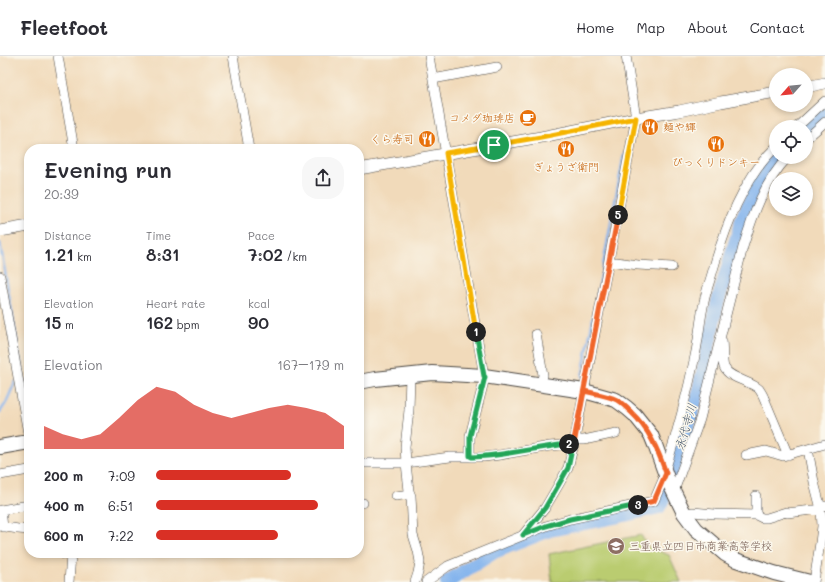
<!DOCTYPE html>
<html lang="en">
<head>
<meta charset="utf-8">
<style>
  body { margin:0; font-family:Mali,"Klee One",sans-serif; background:#f7f7f7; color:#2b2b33; height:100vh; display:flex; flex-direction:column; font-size:15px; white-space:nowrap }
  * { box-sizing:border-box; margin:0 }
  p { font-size:13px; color:#7c7c81 }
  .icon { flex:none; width:22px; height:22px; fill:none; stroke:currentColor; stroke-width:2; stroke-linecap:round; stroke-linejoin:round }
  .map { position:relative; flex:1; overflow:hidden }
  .details { position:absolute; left:24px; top:88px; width:340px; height:414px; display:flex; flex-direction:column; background:#fff; border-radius:16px; box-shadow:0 2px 6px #0003 }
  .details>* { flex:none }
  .needle { width:26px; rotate:243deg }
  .tools { position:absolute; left:769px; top:12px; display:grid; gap:8px }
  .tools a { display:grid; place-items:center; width:44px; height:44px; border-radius:50%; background:#fff; box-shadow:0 2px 6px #0003; font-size:20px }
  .pin { position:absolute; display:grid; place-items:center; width:34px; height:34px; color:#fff; margin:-17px; border:2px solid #fff; border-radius:50%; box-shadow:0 1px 4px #0007 }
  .km { position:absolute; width:20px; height:20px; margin:-10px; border-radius:50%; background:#222; color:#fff; font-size:11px; line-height:20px; text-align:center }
  .round { display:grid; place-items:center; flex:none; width:42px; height:42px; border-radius:16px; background:#f7f7f7 }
  .overview { display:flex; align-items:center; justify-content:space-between; height:68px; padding:0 20px }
  h1 { font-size:22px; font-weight:600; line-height:30px }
  .stats { display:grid; grid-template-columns:repeat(3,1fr); gap:6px; height:68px; padding:4px 20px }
  .stats div { display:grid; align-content:center }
  .stats b { font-size:17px; font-weight:600 }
  .stats small { font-size:11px; font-weight:400 }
  .stats p { font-size:11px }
  .chart { height:112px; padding:8px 20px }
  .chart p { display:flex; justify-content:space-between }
  .chart svg { width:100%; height:72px; margin-top:4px; fill:#d93025; opacity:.7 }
  ul { padding:0 20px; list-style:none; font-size:13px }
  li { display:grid; grid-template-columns:64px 48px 1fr; align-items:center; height:30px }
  li i { height:10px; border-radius:5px; background:#d93025 }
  header { display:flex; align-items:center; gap:24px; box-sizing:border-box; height:56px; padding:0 20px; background:#fff; border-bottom:1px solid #e1e1e2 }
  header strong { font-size:19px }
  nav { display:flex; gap:22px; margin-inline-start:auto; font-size:14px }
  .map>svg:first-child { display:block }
  .green { fill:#bacc70; stroke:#727c4e }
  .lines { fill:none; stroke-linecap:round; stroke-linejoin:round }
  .stream { stroke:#81b2ed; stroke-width:2.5 }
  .river { stroke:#81b2ed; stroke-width:14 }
  .minor-casing { stroke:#494540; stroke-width:10 }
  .tertiary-casing { stroke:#494540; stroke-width:12 }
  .primary-casing { stroke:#494540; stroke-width:16 }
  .minor { stroke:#fff; stroke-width:9 }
  .tertiary { stroke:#fff; stroke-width:11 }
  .primary { stroke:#fff; stroke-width:14 }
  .split-1-casing { stroke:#fff; stroke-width:8 }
  .split-2-casing { stroke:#fff; stroke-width:8 }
  .split-3-casing { stroke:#fff; stroke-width:8 }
  .split-4-casing { stroke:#fff; stroke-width:8 }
  .split-5-casing { stroke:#fff; stroke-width:8 }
  .split-6-casing { stroke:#fff; stroke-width:8 }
  .split-1 { stroke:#f5b400; stroke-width:5 }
  .split-2 { stroke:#22a559; stroke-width:5 }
  .split-3 { stroke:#f0652b; stroke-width:5 }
  .split-4 { stroke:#22a559; stroke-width:5 }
  .split-5 { stroke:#f0652b; stroke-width:5 }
  .split-6 { stroke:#f5b400; stroke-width:5 }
  .labels { text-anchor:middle; stroke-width:3; stroke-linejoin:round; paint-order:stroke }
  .food-label { font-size:11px; fill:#c56008; stroke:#fbf7ec; text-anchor:end }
  .education-label { font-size:11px; fill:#785e54; stroke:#fbf7ec; text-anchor:start }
  .water-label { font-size:12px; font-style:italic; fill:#495a6f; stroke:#fbf7ec }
</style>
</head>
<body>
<header>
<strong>Fleetfoot</strong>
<nav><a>Home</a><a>Map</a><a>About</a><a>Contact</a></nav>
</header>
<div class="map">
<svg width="825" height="526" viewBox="0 0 825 526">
  <rect width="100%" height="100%" fill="#fbf7ec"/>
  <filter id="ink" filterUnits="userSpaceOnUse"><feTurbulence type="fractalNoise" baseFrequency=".025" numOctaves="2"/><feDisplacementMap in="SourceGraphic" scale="8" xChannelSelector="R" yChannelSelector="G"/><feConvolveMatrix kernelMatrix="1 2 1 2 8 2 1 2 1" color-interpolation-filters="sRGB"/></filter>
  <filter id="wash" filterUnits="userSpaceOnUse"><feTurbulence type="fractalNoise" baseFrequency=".012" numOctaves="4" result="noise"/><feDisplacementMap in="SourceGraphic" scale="16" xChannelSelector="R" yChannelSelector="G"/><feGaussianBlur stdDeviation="0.9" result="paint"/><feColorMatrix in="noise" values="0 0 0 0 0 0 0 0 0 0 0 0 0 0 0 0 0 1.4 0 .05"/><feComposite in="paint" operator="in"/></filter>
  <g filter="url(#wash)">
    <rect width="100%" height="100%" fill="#f1daba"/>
    <path class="green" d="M641,479l7,12 21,8 12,27h-129l-3,-28z"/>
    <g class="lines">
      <path class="stream" d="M0,187l29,168
        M582,321l42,-223
        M0,356l6,-9 9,-21"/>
      <path class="river" d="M806,74l19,-18
        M447,526l47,-30 56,-22 75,-15 34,-8 5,-10 23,-67 12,-41 19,-88 24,-82 12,-28 15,-25 9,-9"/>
    </g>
  </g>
  <g filter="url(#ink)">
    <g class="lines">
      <g class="minor-casing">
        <path id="minor" d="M58,0l16,93
          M233,0l16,93
          M429,0l55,320
          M433,23l64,-12
          M797,71l28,-26
          M806,83l19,-17
          M609,205l29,4 34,2
          M0,220l29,163
          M536,278l7,41 -2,9
          M722,285c1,7 0,20 2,26 5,12 27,14 35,22 2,3 4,6 5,9l24,57
          M410,319l-1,35 -4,37 1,16 3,28 2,5 2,39 5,16 2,11 -2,11 -3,9
          M574,384h10l32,-7
          M808,393l6,33 7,27 1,17 -2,17 -6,39
          M746,399l20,-4 17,5 42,-12
          M470,400v-20l15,-59
          M359,407h47l44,-6h34l16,-2 50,-9 24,-2
          M665,415c12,-38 22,-76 30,-115 4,-18 5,-36 9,-54 2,-11 6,-21 9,-32 12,-42 30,-92 63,-123
          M0,419l29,-5
          M674,435l26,-72 43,-172c10,-32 21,-65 45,-90
          M396,440l14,-2
          M359,447h4
          M684,457l9,-1 22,2 41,1 6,3h5l19,-6 1,1 34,-4 4,-3
          M756,459v-19
          M0,470l18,3 11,1
          M3,471l-2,-17 28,-5
          M523,479l22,-27 14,-24 9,-16 6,-24 62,-326 -10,-62
          M64,497v1l7,1 -2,27
          M426,526l22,-16 98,-40 24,-7 84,-18 12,-28"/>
      </g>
      <g class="tertiary-casing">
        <path id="tertiary" d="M806,31l19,-4
          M359,113l182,-32 95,-19 43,-7 42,-9 55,-10
          M0,175l29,-5"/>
      </g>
      <g class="primary-casing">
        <path id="primary" d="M359,326l16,-3 57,-6 52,3 100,15 32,9 11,8 8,7 16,20 4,10 12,33 17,35 12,16 29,25 11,6 38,13 36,9
          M0,391l29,-5"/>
      </g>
      <use href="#minor" class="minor"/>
      <use href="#tertiary" class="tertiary"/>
      <use href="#primary" class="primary"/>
    </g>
  </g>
  <g class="lines" filter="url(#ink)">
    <g class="split-1-casing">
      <path id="split-1" d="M476,276l-30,-179 48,-8"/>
    </g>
    <g class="split-2-casing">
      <path id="split-2" d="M476,276l8,44 1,1 -15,59v20l2,1c33,-1 64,-10 97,-13"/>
    </g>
    <g class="split-3-casing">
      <path id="split-3" d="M569,388h5l10,-53c9,2 25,5 33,9 5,3 10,8 14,12 18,17 27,38 35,61l-12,28 -16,4"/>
    </g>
    <g class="split-4-casing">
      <path id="split-4" d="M574,384l-6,28 -9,16 -14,24 -22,27 23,-9 24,-7 68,-14"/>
    </g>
    <g class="split-5-casing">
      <path id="split-5" d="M574,384l44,-225"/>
    </g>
    <g class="split-6-casing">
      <path id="split-6" d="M494,89l47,-8 95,-19 -18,97"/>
    </g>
    <use href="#split-1" class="split-1"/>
    <use href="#split-2" class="split-2"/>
    <use href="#split-3" class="split-3"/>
    <use href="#split-4" class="split-4"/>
    <use href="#split-5" class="split-5"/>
    <use href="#split-6" class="split-6"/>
  </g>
  <defs>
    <g id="cafe-disc" transform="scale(0.9)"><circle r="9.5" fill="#e8710a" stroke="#fbf7ec"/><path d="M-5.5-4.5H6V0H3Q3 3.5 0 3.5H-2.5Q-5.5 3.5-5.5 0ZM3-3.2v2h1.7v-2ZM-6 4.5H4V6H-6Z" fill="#fff"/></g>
    <g id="restaurant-disc" transform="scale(0.9)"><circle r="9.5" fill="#e8710a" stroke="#fbf7ec"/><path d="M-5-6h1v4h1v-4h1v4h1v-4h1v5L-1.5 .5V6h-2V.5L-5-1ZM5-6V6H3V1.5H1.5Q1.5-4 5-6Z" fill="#fff"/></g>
    <g id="school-disc" transform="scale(0.9)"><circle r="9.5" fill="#8d6e63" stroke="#fbf7ec"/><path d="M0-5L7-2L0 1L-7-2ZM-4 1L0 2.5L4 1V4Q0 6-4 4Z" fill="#fff"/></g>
  </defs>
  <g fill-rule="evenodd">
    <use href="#cafe-disc" x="528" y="62"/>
    <use href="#restaurant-disc" x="650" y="71"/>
    <use href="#restaurant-disc" x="427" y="83"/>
    <use href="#restaurant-disc" x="716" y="88"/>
    <use href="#restaurant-disc" x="566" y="93"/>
    <use href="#school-disc" x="616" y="490"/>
  </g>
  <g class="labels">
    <g class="food-label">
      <text x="515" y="66">コメダ珈琲店</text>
      <text x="663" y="75" text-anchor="start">麺や輝</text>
      <text x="414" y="87">くら寿司</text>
      <text x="716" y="110" text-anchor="middle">びっくりドンキー</text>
      <text x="566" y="115" text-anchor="middle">ぎょうざ衛門</text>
    </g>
    <g class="education-label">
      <text x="629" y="494">三重県立四日市商業高等学校</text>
    </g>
    <g class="water-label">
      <text transform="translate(686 371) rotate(-74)" y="4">永代寺川</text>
    </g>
  </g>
</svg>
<div class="tools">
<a><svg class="needle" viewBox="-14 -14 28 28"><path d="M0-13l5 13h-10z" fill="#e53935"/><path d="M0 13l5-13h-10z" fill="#7c7c81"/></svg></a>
<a><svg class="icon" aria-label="locate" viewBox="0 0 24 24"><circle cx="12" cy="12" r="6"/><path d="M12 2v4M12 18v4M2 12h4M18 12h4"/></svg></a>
<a><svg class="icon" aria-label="layers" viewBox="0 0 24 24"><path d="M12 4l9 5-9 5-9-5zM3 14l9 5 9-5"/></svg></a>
</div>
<div class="pin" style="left:494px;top:89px;background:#1e9e55"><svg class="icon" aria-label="arrive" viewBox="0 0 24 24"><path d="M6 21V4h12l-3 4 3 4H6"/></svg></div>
<b class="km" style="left:476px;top:276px">1</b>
<b class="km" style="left:569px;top:388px">2</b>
<b class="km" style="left:638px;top:449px">3</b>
<b class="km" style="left:618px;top:159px">5</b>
<section class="details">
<div class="overview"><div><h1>Evening run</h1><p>20:39</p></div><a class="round"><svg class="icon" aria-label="share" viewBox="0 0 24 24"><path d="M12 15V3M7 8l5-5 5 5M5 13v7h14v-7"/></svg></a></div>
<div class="stats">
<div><p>Distance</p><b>1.21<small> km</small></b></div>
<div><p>Time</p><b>8:31</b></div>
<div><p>Pace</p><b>7:02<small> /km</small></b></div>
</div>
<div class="stats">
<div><p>Elevation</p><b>15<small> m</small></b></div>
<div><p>Heart rate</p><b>162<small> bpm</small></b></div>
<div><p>kcal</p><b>90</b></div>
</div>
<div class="chart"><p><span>Elevation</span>167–179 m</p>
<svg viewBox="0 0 160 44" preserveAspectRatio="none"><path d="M0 44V30L10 35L20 38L30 35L40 25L50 14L60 6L70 9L80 17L90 22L100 25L110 22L120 19L130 17L140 19L150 22L160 30V44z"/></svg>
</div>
<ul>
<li><b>200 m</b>7:09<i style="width:72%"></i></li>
<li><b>400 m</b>6:51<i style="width:86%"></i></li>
<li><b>600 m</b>7:22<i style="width:65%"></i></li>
</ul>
</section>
</div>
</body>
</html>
